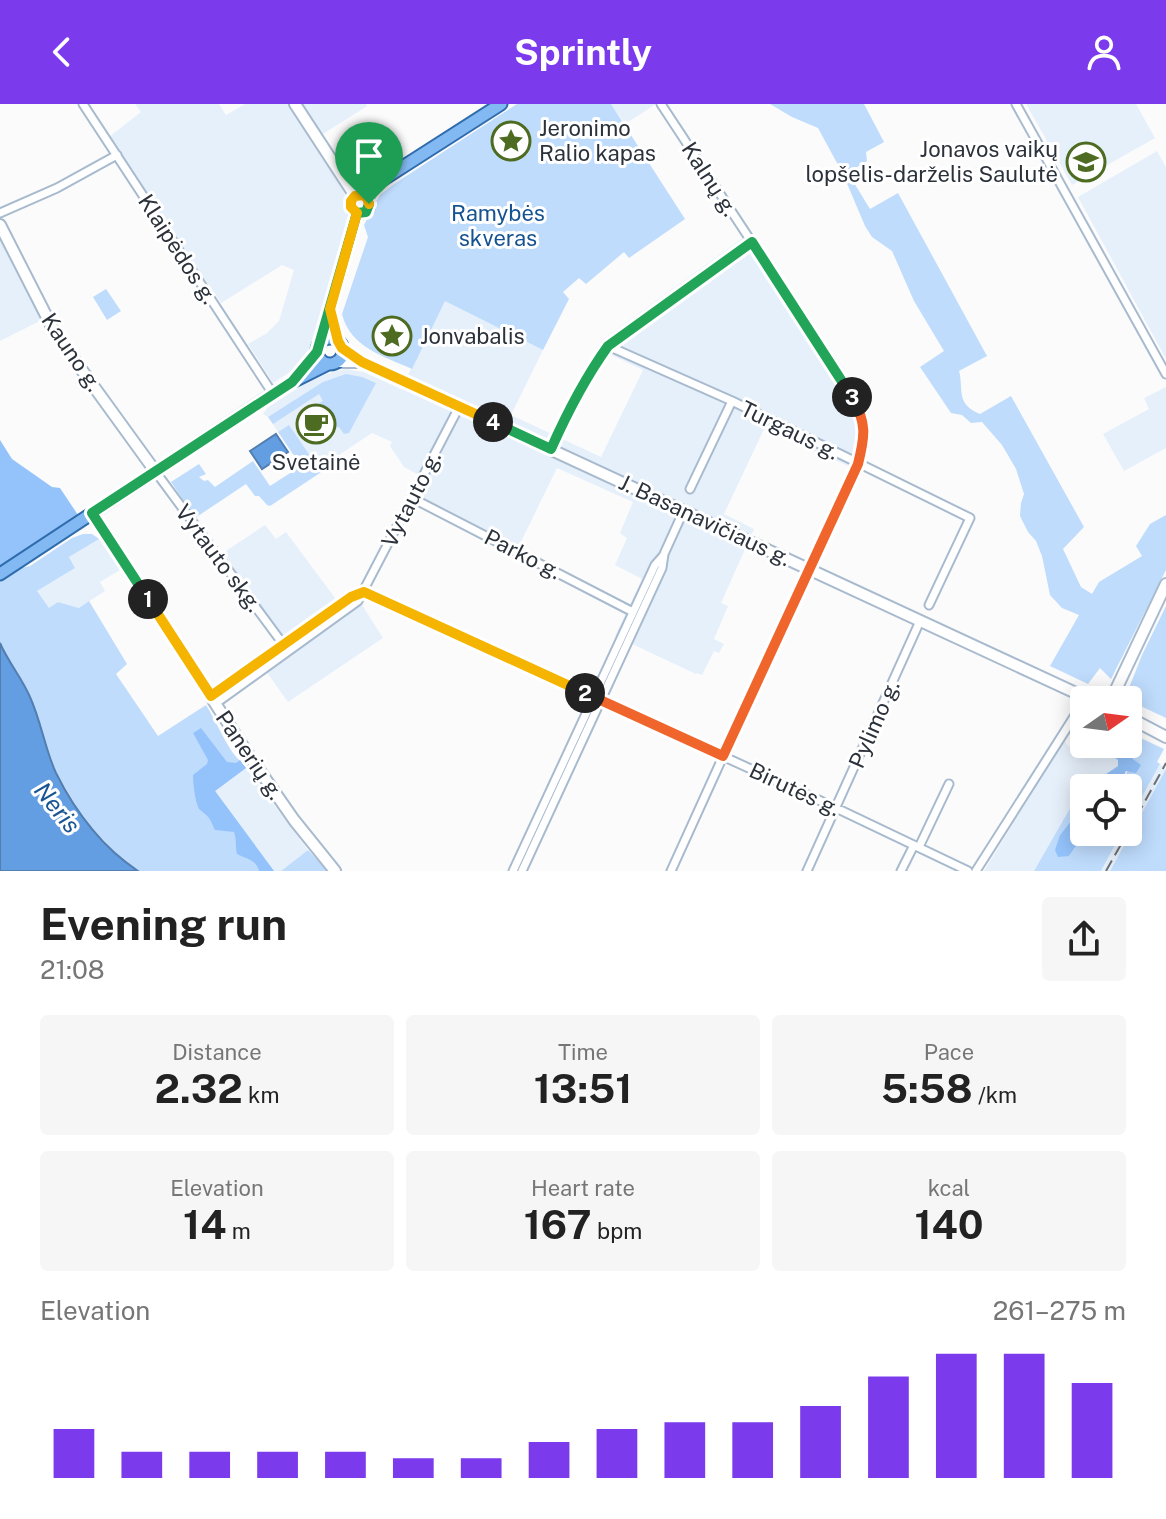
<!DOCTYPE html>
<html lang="en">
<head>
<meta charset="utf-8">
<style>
  body { margin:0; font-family:"Public Sans",sans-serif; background:#f6f6f6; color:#222; height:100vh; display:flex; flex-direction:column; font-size:30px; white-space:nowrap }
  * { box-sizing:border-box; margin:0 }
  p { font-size:26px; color:#767676 }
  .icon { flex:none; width:44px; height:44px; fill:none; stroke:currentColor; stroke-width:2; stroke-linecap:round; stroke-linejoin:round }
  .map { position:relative; height:767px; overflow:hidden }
  .sheet { display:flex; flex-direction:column; background:#fff; flex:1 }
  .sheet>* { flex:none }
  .needle { width:52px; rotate:76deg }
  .tools { position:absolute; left:1070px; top:582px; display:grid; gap:16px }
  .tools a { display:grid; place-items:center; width:72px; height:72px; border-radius:8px; background:#fff; box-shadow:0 4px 20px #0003; font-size:40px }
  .pin { position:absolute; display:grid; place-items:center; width:68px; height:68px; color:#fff; margin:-82px -34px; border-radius:50% 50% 50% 0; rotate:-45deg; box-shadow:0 0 8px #0007 }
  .pin .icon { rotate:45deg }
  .km { position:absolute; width:40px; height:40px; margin:-20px; border-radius:50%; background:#222; color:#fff; font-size:22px; line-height:40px; text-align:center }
  .round { display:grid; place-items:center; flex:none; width:84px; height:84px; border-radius:8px; background:#f6f6f6 }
  .overview { display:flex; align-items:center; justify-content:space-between; height:136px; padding:0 40px }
  h1 { font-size:44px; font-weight:700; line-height:60px }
  .stats { display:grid; grid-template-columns:repeat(3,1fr); gap:12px; height:136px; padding:8px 40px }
  .stats div { display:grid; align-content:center; border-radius:8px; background:#f6f6f6; text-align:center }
  .stats b { font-size:40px; font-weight:700 }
  .stats small { font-size:22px; font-weight:400 }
  .stats p { font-size:22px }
  .chart { height:224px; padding:16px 40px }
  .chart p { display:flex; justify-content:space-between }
  .chart svg { width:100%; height:144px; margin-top:8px; stroke:#7c3aed; stroke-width:6 }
  header { display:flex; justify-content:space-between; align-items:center; height:104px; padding:0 40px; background:#7c3aed; color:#fff; font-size:36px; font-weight:700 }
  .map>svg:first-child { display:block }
  .built { fill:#e6f0fb }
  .green { fill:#bfdcfd }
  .forest { fill:#94c3fb }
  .water { fill:#639ee2; stroke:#527eb0; stroke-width:2 }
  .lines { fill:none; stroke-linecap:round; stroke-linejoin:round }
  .street-casing { stroke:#a8bace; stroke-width:11 }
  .secondary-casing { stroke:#a8bace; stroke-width:14 }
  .primary-casing { stroke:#2e6cad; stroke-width:15 }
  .street { stroke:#fff; stroke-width:7 }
  .secondary { stroke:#fff; stroke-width:10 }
  .primary { stroke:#83b9f2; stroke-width:11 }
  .rail { stroke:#6c7177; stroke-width:2; stroke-dasharray:12 6; stroke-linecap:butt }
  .split-1-casing { stroke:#fff; stroke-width:16 }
  .split-2-casing { stroke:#fff; stroke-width:16 }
  .split-3-casing { stroke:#fff; stroke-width:16 }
  .split-4-casing { stroke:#fff; stroke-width:16 }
  .split-5-casing { stroke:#fff; stroke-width:16 }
  .split-1 { stroke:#22a559; stroke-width:10 }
  .split-2 { stroke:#f5b400; stroke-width:10 }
  .split-3 { stroke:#f0652b; stroke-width:10 }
  .split-4 { stroke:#22a559; stroke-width:10 }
  .split-5 { stroke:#f5b400; stroke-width:10 }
  .labels { text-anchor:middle; stroke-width:6; stroke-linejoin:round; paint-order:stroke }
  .poi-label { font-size:22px; fill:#2b323b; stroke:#fff; text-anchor:start }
  .street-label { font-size:22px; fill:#2b323b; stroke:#fff }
  .park-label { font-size:22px; fill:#155290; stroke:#fff }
  .water-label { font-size:24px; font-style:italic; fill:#195593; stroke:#fff }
</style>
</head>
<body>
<header><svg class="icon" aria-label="back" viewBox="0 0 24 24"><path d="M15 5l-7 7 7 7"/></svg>Sprintly<svg class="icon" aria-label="person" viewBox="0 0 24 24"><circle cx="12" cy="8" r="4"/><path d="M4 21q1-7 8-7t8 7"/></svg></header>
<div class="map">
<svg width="1166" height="767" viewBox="0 0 1166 767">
  <rect width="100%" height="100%" fill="#fbfbfb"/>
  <path class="built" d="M135,0h84l7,11 19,-11h121l1,2 -55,35 32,51 5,18 -1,9 -38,130 -8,13 -9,8 -20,13 -25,-39 19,-11 12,-12 15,-51 -12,-5 -61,38 -112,-166 32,-25z
    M611,0h45l-31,20z
    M1026,0h110l19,34 -83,47z
    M1157,47l9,16v192l-88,-162z
    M751,128l93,137 24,48 3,18 -9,37 -98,-43 -40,85 30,15 -33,74 7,3 -14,33 10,5 -5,9 -5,-2 -12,24 -5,-2 -1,1 -81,-38 27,-57 -27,-14 12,-27 -7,-5 13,-31 -76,-34 -43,88 -105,-56 12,-24 -17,-9 -14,-21 2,-4 -20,-9 -51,34h-4l-28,-41 -11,6 -10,-15 -5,-3 7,-10 40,-23 17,-7 19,-5 18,3 37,17 44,-89 98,50 -32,65 90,42 42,-87 -46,-22 5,-8z
    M0,136l42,80 -42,21z
    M1166,283v61l-42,23 -21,-37 46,-25 -5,-11z
    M265,421l11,14 10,-7 55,74 16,-9 26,41 -95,64 -32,-45 27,-20 -63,-82z
    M99,435l21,31 -20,12 5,9 -26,17 -21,-6 -9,7 -12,-18 38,-23 -6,-11z
    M1084,634v6h11l23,16v6l-15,10 -14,-1 -55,96h-50l80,-131 5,7z
    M1160,660l6,5 -56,102h-9l21,-39h6v-10z
    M246,664l62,82 -27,21h-7l-60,-80z"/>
  <path class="green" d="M517,0h94l74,115 -56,39 -5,-6 -38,32 -7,-6 -16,14 6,7 -26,51 -98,-49 -33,68c-29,-13 -62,-22 -70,-55l26,-77 -4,-12 16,-30 14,-11z
    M770,0h94l20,38 -18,10 1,9 -19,12 22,36 28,-16 89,163 -28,15c5,18 -4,33 21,43l31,-18 73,131 -21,22 18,38 11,7 7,-12 43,-26 -6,-10 14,-22 16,-9v55l-55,109 -11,-11 -12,16 -38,-18 29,-51 -17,-7 -12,-13 -8,-39 -6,-15 -8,-9 -8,-16 1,-13 3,-9 -8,-25 -14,-24 -20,-23 -11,1 -9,-8 -11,-2 -31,-46 24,-16 -30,-50 -22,-50 -20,-14 -7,-11 -22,-52 -25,-46 -26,-11z
    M106,185l15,22 -14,9 -14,-23z
    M346,270l16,3 14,6 -27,50 -5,1 -5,-7 -5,1 -15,-25 4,-2 -4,-7 -46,30 -5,-7 55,-35z
    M289,321l28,41 4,1 2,4 -53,35 -3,-1 -8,-9h-4l-9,-12 -51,34 -24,-36 28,-18 7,10 -7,3 5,4 4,-1 7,7 38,-26 17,25 31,-20 -23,-34z
    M83,430h9l7,5 -30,18 6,11 -38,23 12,17 9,-6 21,6 10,-7 38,63 -11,10 42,62 48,-31c10,16 16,32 27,48 4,6 9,9 13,15l-31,23 59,80h-136l-14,-10 -39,-40 -29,-49 -26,-76 -25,-40 -5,-13v-62l17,-12 13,-3 42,-28z
    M1166,502v112l-36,-17 -3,-8 15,-38z
    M1128,628l36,17 -7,13 3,2 -32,58v-34h-10l16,-28 -12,-16h6z
    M1166,665v102h-56z
    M1089,671h4v13h-9v16l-24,31 9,21 17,-24h36l-21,39h-67z
    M308,746l20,21h-47z"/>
  <path class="forest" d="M0,336l12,19 40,28 8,1 18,27 -78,52z
    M201,624l26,34 9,1 4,-3 6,8 -31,23 59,80h-15c-3,-12 -13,-12 -22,-17 -2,-8 0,-14 -3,-22l-19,-2c-2,-3 -3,-8 -6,-12 -3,-4 -7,-6 -10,-9 -4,-7 -6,-26 -6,-34l14,-11 1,-4 -15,-27z
    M1095,640h27l12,16 7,5 -5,8 -10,-2 -8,17h-25v-13l10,1 15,-10v-6z
    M1084,700v28h2l-17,24 -11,1 -3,-7 5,-15z"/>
  <path class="water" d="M276,330l12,18 -26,17 -12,-18z
    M0,539c8,19 22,35 30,54 11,24 15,52 26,76 19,38 46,74 82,98h-138z"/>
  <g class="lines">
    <g class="street-casing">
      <path id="street" d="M83,0l190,290
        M661,0l176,268 18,30 7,19 3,17 -7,26 -54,114 -133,293
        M1016,0l150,270
        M0,109l57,-25 60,-33
        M608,242l124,55 238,117 -41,87
        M551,345c16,-36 34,-71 57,-103l144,-104
        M155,367l128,173
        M690,385l42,-88
        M412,394l221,114
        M364,488l472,216 132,63
        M211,592l140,-99 11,-4
        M215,600l143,-103 101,-194
        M919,743l30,-63
        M513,767l142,-306 8,-9
        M522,767l140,-303 2,-14 20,-44
        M807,767l113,-250
        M901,767l13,-26
        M976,767l108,-170"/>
    </g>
    <g class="secondary-casing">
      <path id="secondary" d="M295,0l60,92
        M0,121l55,108 100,138
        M342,244l20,14 729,338
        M336,258h24
        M92,409l154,238 48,69 41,51
        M1111,596l55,-116
        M1128,613l38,20"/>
    </g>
    <g class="primary-casing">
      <path id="primary" d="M351 100a9 9 0 1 1 18 0a9 9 0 1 1-18 0Z
        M365,92l11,-12 125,-80
        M317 247a13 13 0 1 1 26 0a13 13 0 1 1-26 0Z
        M320,240l37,-131
        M0,470l273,-180 19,-12 36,-18"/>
    </g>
    <use href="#street" class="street"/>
    <use href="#secondary" class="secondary"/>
    <use href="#primary" class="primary"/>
    <path class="rail" d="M1128,728l38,-69
      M1106,767l22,-39"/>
  </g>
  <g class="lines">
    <g class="split-1-casing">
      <path id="split-1" d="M148,495l-56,-86 200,-131 25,-30 40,-139 9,-1 3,-8"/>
    </g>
    <g class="split-2-casing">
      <path id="split-2" d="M148,495l63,97 140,-99 13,-5 221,101"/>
    </g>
    <g class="split-3-casing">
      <path id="split-3" d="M585,589l138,63 135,-292c7,-28 9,-41 -6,-67"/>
    </g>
    <g class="split-4-casing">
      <path id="split-4" d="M493,318l58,27c16,-36 34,-71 57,-103l144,-104 100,155"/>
    </g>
    <g class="split-5-casing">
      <path id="split-5" d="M369,100l-2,-6 -4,-3 -8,1 -4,5v6l6,6 -27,96 8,32 4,7 20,14 131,60"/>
    </g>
    <use href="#split-1" class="split-1"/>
    <use href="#split-2" class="split-2"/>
    <use href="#split-3" class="split-3"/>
    <use href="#split-4" class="split-4"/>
    <use href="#split-5" class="split-5"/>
  </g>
  <defs>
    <g id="sight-ring" transform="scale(2)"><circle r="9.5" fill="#fff" stroke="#4d6c22" stroke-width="1.5"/><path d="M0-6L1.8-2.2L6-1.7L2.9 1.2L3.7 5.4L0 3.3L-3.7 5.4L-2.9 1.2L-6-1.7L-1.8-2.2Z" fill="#4d6c22"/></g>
    <g id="school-ring" transform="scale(2)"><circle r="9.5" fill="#fff" stroke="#4d6c22" stroke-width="1.5"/><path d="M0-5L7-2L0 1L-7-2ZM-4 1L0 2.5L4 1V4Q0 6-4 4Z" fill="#4d6c22"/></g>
    <g id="cafe-ring" transform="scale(2)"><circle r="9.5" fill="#fff" stroke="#4d6c22" stroke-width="1.5"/><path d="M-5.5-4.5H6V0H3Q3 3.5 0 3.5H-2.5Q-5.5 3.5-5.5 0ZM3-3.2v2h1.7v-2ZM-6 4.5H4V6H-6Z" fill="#4d6c22"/></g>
  </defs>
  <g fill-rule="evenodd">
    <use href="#sight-ring" x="511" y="37"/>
    <use href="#school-ring" x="1086" y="58"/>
    <use href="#sight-ring" x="392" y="232"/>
    <use href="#cafe-ring" x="316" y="320"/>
  </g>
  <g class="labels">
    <g class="poi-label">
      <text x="539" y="32">Jeronimo<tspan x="539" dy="25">Ralio kapas</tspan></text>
      <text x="1058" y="53" text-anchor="end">Jonavos vaikų<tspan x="1058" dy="25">lopšelis-darželis Saulutė</tspan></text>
      <text x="420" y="240">Jonvabalis</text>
      <text x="316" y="366" text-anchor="middle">Svetainė</text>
    </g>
    <g class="street-label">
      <text transform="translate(710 75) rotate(57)" y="8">Kalnų g.</text>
      <text transform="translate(178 145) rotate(57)" y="8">Klaipėdos g.</text>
      <text transform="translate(72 248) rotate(56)" y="8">Kauno g.</text>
      <text transform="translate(790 326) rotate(26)" y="8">Turgaus g.</text>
      <text transform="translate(411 395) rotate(-63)" y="8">Vytauto g.</text>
      <text transform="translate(705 416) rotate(25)" y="8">J. Basanavičiaus g.</text>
      <text transform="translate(523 450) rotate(27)" y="8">Parko g.</text>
      <text transform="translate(219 454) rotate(53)" y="8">Vytauto skg.</text>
      <text transform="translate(874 620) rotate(-66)" y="8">Pylimo g.</text>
      <text transform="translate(250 651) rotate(56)" y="8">Panerių g.</text>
      <text transform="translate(795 685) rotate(25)" y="8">Birutės g.</text>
    </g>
    <g class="park-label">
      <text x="498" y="117">Ramybės<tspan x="498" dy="25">skveras</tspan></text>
    </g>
    <g class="water-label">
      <text transform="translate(57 704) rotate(51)" y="8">Neris</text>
    </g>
  </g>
</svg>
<div class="tools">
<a><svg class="needle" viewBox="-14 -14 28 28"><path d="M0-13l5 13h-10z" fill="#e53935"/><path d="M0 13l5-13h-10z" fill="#767676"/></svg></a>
<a><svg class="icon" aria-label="locate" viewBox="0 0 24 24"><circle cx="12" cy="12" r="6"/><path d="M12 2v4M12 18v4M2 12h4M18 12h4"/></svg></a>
</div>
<div class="pin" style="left:369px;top:100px;background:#1e9e55"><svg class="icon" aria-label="arrive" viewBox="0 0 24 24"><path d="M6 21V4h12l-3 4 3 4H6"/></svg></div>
<b class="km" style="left:148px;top:495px">1</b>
<b class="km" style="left:585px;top:589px">2</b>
<b class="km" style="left:852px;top:293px">3</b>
<b class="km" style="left:493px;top:318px">4</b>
</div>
<section class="sheet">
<div class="overview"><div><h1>Evening run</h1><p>21:08</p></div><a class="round"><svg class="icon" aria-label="share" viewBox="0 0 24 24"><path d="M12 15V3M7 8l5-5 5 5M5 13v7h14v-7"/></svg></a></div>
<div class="stats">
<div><p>Distance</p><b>2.32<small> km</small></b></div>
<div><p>Time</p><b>13:51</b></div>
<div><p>Pace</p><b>5:58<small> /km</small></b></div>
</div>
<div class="stats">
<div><p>Elevation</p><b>14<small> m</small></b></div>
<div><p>Heart rate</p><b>167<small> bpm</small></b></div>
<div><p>kcal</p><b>140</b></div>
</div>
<div class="chart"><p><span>Elevation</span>261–275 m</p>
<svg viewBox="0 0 160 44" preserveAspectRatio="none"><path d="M5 44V29M15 44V36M25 44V36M35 44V36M45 44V36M55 44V38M65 44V38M75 44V33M85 44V29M95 44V27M105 44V27M115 44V22M125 44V13M135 44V6M145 44V6M155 44V15"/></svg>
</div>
</section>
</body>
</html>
